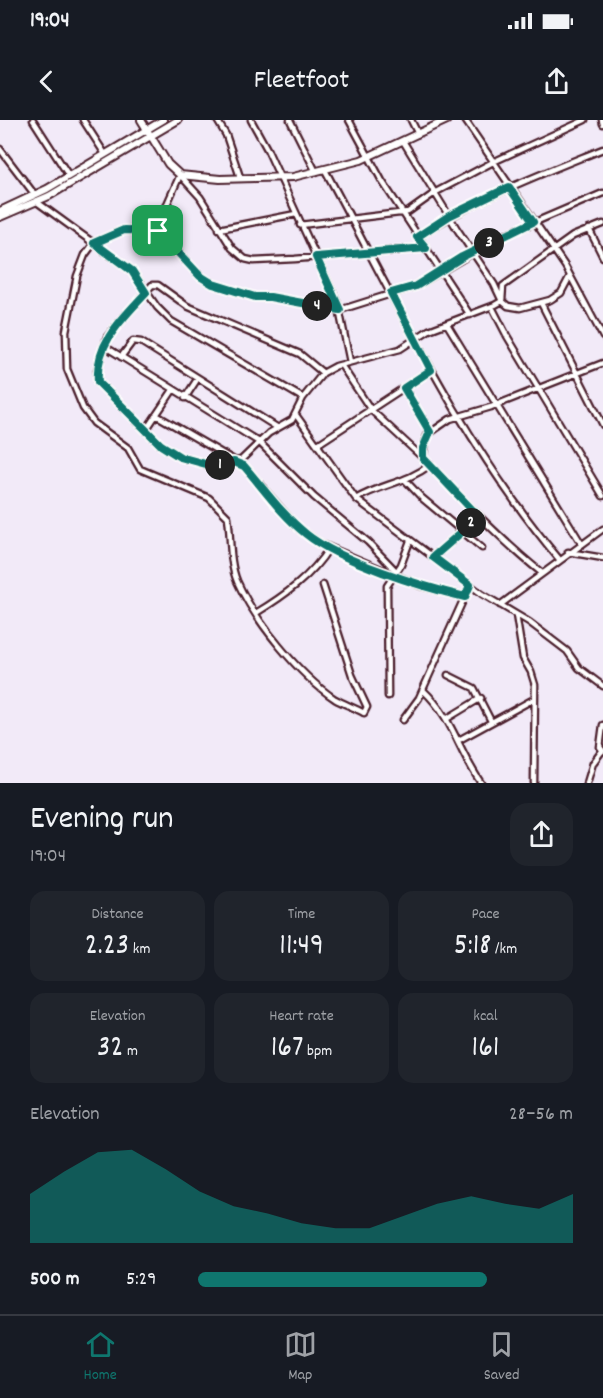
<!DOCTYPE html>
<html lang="en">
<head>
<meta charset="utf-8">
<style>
  body { margin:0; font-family:Dekko,sans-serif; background:#20242c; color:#f1f3f6; height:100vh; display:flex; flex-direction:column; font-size:22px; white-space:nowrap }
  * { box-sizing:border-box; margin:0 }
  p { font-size:20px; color:#9ea1a6 }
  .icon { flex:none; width:33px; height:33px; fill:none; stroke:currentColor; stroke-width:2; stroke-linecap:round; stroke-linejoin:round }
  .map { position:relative; height:663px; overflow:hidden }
  .drawer { display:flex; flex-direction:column; background:#171b24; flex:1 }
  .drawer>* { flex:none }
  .pin { position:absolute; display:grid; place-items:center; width:51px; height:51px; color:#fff; margin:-26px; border-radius:12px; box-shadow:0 3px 9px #0006 }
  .km { position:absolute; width:30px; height:30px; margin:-15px; border-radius:50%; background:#222; color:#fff; font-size:16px; line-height:30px; text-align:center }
  .round { display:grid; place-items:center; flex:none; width:63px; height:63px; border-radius:18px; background:#20242c }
  .overview { display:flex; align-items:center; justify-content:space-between; height:102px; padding:0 30px }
  h1 { font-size:33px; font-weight:600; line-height:45px }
  .metrics { display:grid; grid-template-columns:repeat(3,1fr); gap:9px; height:102px; padding:6px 30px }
  .metrics div { display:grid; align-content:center; border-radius:15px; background:#20242c; text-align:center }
  .metrics b { font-size:30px; font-weight:600 }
  .metrics small { font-size:16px; font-weight:400 }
  .metrics p { font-size:16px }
  .chart { height:168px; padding:12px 30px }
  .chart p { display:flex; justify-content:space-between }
  .chart svg { width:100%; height:108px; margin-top:6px; fill:#0f766e; opacity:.7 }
  ul { padding:0 30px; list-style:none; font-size:20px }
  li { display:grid; grid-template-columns:96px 72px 1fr; align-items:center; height:45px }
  li i { height:15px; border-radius:8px; background:#0f766e }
  .status { display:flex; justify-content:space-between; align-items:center; height:42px; padding:0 30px; background:#171b24; direction:ltr }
  .status svg { height:16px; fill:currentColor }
  header { display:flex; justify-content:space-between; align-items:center; height:78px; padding:0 30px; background:#171b24; font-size:27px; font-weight:600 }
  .tab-bar { display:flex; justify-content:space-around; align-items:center; height:84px; border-top:2px solid #363941; background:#171b24; font-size:16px; color:#9ea1a6 }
  .tab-bar a { display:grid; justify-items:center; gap:3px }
  .tab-bar .active { color:#0f766e }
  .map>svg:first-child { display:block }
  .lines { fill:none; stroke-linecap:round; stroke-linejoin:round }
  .street-casing { stroke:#4a1f2b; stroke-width:9 }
  .secondary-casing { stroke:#4a1f2b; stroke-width:10 }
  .street { stroke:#fff; stroke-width:4.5 }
  .secondary { stroke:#fff; stroke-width:6 }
  .route-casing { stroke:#fff; stroke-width:12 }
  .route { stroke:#0f766e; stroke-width:8 }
</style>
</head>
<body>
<div class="status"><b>19:04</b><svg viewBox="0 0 49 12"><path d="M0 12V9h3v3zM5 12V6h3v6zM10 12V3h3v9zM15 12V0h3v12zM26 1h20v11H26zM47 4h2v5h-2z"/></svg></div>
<header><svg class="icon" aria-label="back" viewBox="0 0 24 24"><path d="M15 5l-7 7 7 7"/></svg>Fleetfoot<svg class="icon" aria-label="share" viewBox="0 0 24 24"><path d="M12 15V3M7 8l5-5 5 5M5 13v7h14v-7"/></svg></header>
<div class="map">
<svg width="603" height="663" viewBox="0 0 603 663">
  <rect width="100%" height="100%" fill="#f2eaf8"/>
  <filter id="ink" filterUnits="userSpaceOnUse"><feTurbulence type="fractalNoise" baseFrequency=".0167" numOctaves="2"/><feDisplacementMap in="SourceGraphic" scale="12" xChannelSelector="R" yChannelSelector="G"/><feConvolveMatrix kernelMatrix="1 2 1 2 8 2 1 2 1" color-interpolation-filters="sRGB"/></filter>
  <g filter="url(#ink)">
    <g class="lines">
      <g class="street-casing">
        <path id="street" d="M33,0l36,56
          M83,0l22,34
          M217,0l9,15 14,42
          M251,0l16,29 71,155 12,58
          M290,0l26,52
          M349,0l33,61 88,134
          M411,0l7,14
          M465,0l100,146 38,71
          M602,0l1,4
          M403,21l54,88 37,55 8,17 6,5 12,2 30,-8 11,-7 9,-17
          M0,29l35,46
          M325,50c72,133 136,272 234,389
          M37,82l95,69 25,36 14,14 132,77
          M300,105l108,-13 28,-20 57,-30 92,-42
          M219,109l77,-15
          M589,109l14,28
          M158,111l42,45 13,8 42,13h15l70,13 76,-24 84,-49 103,-44
          M417,117c58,-38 122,-62 186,-88
          M541,183l62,122
          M492,187l15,29 96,160
          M447,204l134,219
          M104,226l155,96 55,55 54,45 28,29
          M121,237l12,-16 8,1 137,86
          M341,245l30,45 52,48
          M323,253l-23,-19 -113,-48 -29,-21h-6l-45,52 -10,33 1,12 63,63 19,12 33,9 28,-6 28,-27 23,-13 11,-22 20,-25 13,-7 64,-17 29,-19 66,-25 7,-4 1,-15 70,-50 30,-12
          M404,268l26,44
          M185,278l13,-20
          M156,295l88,51 53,61 22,16 102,43 44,11
          M296,295l60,84 126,95 47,28 38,29 12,17 24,18
          M146,310l27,-40
          M318,324l113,-74
          M405,360l17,18 60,50
          M356,379c25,-15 51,-16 74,-34
          M568,432l35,6
          M433,437l46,-40
          M542,453c-44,-35 -80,-75 -119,-115l4,-23 23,-16 41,-12 112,-44
          M323,465l29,90 15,32 -3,6c-9,-5 -20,-9 -29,-14 -36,-24 -80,-78 -98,-118 -8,-19 -6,-43 -9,-64l-19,-19 -69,-29 -12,-21 -34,-25 -11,-15 -16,-39 -1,-38 11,-55 8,-21 9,-12 30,-13 34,1 2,-11 20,-45 20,22 32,51 13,11 9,2 41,-2 131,-11
          M500,485l103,-76
          M256,493c28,-17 56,-37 73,-65
          M516,495l7,43 8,14 4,13 -1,98
          M448,555l26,13 17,33
          M423,570c30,28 35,60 58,93
          M388,576l-1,-110 14,-21 9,-24
          M448,598l33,-20
          M403,600l16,-22 51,-113
          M459,620l75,-41
          M603,631l-3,-4 3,-22
          M587,663l6,-20 9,-12"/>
      </g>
      <g class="secondary-casing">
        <path id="secondary" d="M141,0l27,44 12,11 40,4 73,-2 68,-17 86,-40
          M0,91l47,-22 116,-69
          M0,97l49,-21 129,-76"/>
      </g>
      <use href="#street" class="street"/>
      <use href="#secondary" class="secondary"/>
    </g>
  </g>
  <g class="lines" filter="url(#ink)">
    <g class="route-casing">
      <path id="route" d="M509,67l24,35 -71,35 -46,29 -25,7 40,77 -27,18 26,44 -7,16v10l56,59 -46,40 37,28 -5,12c-42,-10 -126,-36 -159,-63 -24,-19 -42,-45 -62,-68l-10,-4 -21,4 -33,-9 -19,-12 -63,-63c-3,-39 24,-63 48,-89l-14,-22 -38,-28 30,-13 34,1 42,45 13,8 42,13h15l70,13 -24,-53 110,-9 -9,-11 32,-21z"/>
    </g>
    <use href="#route" class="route"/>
  </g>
</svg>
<div class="pin" style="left:158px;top:111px;background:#1e9e55"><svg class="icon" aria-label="arrive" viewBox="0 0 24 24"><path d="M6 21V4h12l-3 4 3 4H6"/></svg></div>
<b class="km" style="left:220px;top:345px">1</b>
<b class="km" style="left:471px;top:403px">2</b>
<b class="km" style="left:489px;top:123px">3</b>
<b class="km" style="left:317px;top:186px">4</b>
</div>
<section class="drawer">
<div class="overview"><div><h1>Evening run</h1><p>19:04</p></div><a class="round"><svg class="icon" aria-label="share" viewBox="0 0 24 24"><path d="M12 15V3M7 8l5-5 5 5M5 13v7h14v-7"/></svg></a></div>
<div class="metrics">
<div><p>Distance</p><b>2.23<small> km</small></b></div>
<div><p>Time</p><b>11:49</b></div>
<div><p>Pace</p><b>5:18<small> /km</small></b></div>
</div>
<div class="metrics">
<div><p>Elevation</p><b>32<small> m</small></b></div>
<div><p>Heart rate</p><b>167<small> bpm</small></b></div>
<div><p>kcal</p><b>161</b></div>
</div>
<div class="chart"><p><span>Elevation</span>28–56 m</p>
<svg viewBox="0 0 160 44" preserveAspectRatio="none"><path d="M0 44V24L10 15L20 7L30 6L40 14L50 23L60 29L70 32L80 36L90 38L100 38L110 33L120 28L130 25L140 28L150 30L160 24V44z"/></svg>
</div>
<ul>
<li><b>500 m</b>5:29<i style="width:77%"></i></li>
</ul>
</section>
<nav class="tab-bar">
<a class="active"><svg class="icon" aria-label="home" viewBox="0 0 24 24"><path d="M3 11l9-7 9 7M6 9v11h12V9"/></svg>Home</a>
<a><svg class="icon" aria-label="map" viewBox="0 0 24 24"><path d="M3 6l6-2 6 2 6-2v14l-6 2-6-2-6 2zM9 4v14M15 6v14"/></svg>Map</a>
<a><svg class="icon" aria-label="saved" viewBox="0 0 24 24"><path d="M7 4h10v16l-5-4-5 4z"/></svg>Saved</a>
</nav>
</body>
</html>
